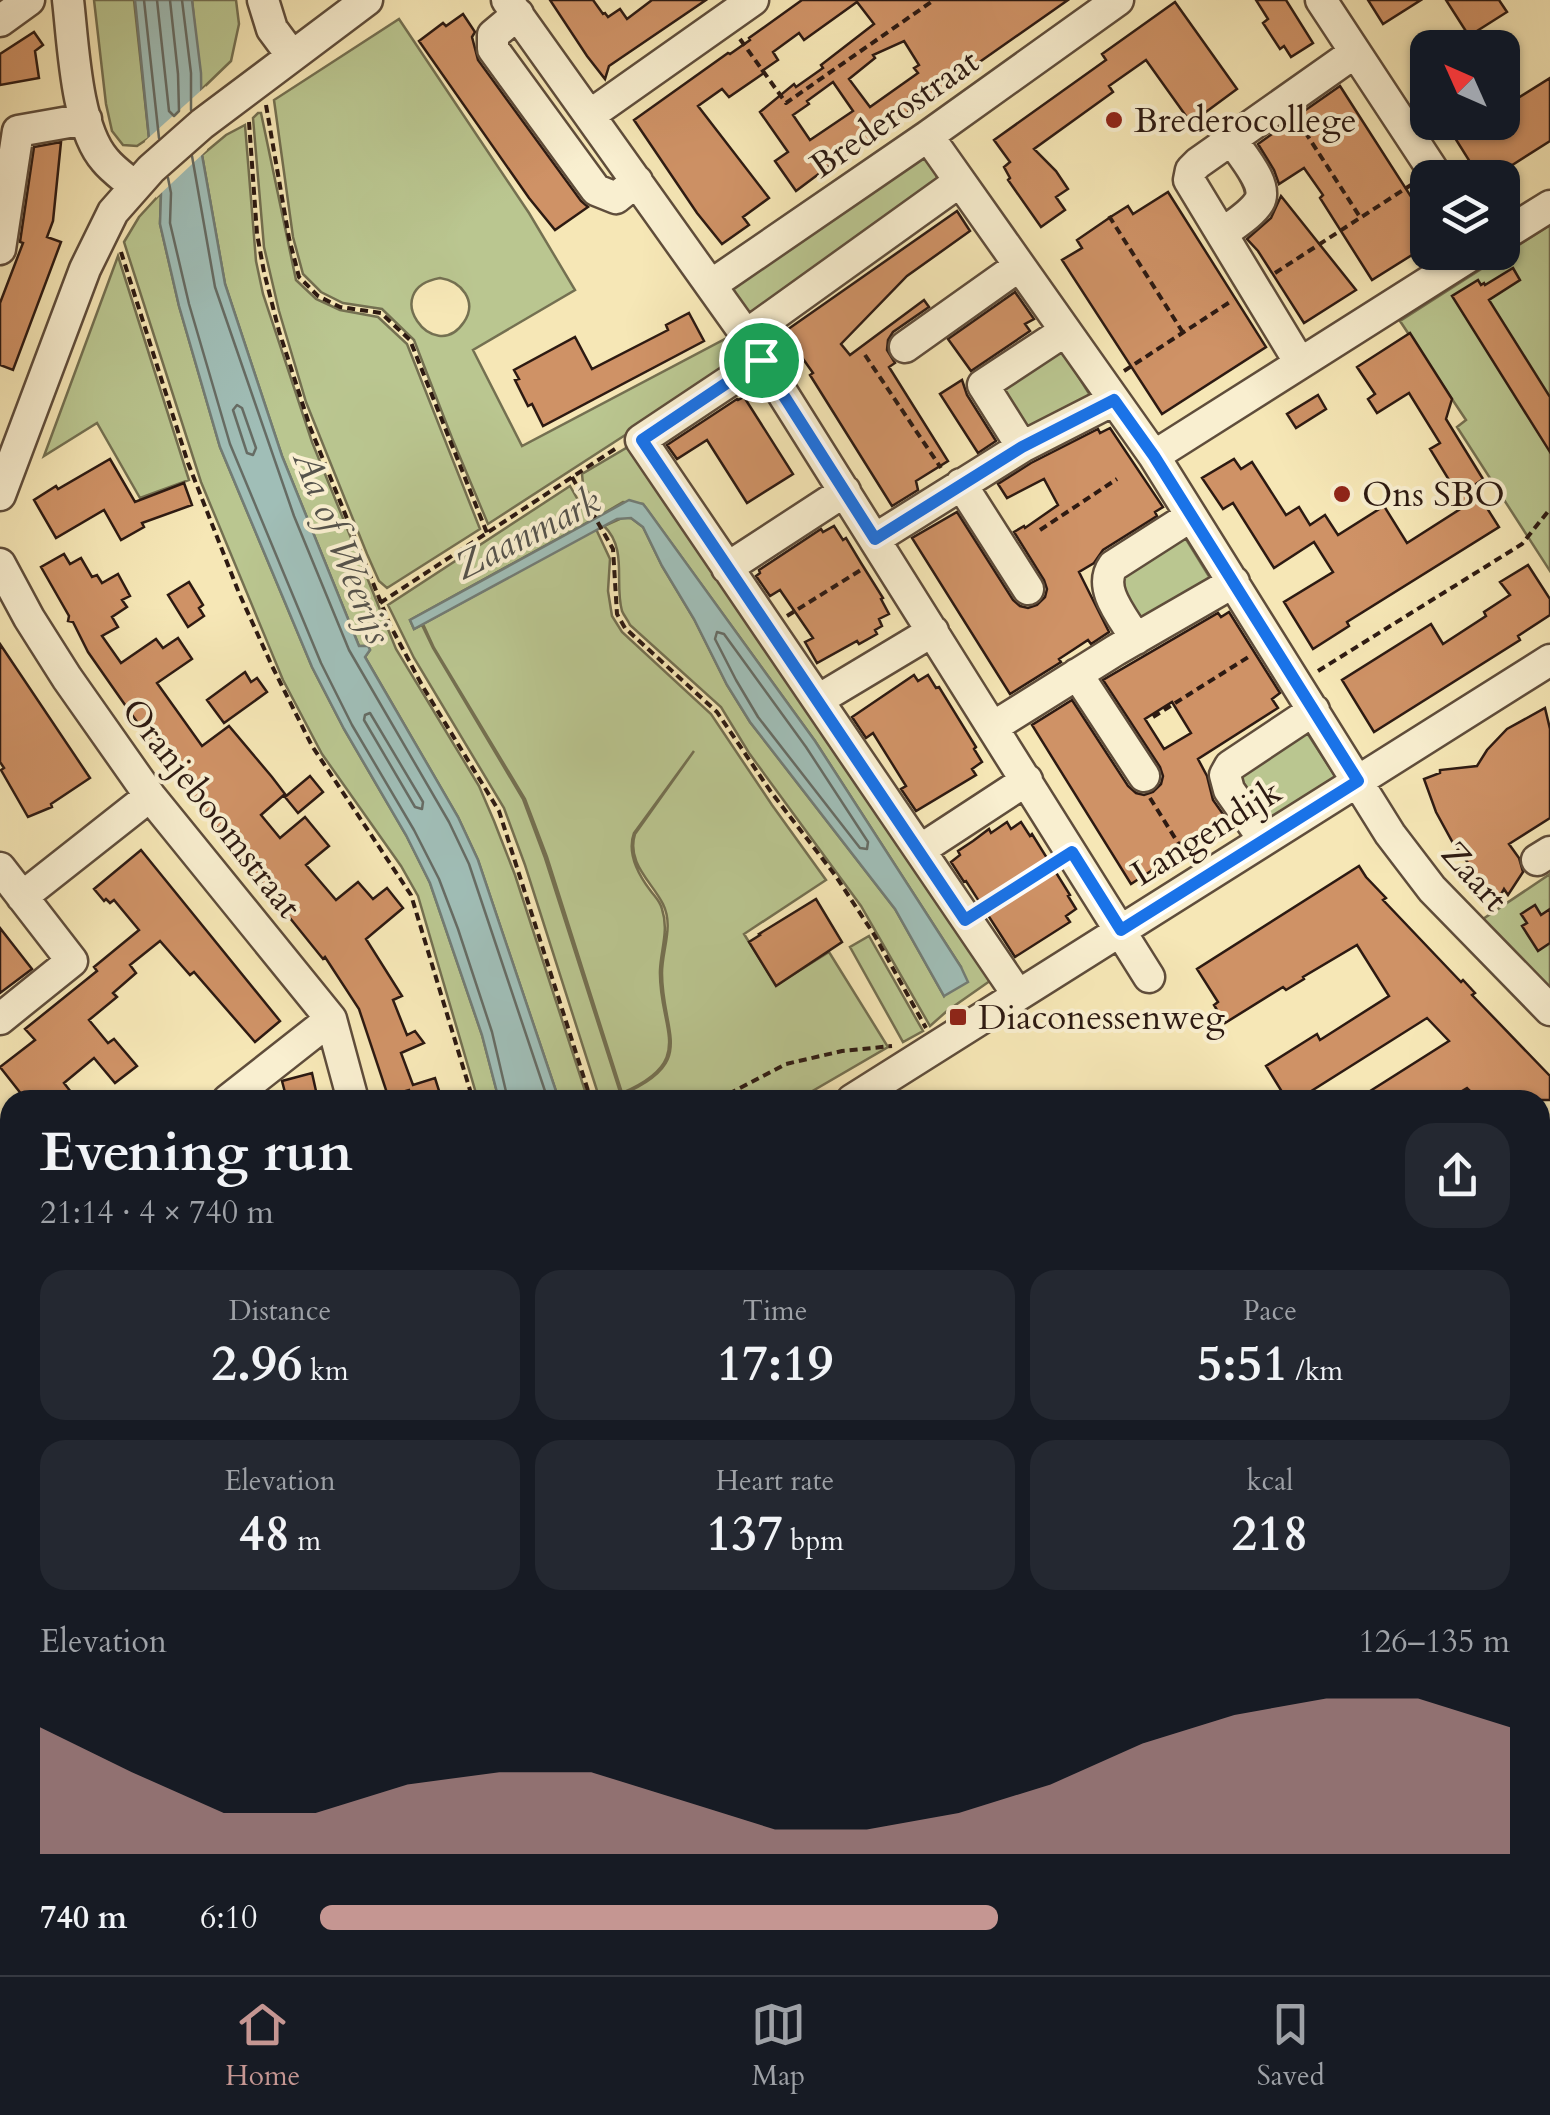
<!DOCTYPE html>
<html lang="en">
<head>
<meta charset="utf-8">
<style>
  body { margin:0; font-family:Cardo,serif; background:#242831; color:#f1f3f6; height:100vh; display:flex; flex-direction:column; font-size:38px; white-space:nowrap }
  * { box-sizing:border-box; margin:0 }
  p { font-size:32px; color:#9ea1a6 }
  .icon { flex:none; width:55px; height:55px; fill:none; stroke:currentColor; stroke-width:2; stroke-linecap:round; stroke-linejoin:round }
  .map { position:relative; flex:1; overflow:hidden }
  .panel { position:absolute; left:0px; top:1090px; width:1550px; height:885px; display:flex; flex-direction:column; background:#171b24; border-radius:30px 30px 0 0; box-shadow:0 2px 8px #0004 }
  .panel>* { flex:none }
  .needle { width:65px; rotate:315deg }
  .buttons { position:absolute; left:1410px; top:30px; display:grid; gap:20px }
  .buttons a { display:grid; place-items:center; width:110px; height:110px; border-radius:20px; background:#171b24; box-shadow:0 2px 8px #0004; font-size:50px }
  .pin { position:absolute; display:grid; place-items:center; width:85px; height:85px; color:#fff; margin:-42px; border:5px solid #fff; border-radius:50%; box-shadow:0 2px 10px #0007 }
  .round { display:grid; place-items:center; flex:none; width:105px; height:105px; border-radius:30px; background:#242831 }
  .summary { display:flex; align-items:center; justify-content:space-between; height:170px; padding:0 40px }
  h1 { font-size:55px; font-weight:700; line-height:75px }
  .metrics { display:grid; grid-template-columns:repeat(3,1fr); gap:15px; height:170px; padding:10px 40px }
  .metrics div { display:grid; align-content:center; border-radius:25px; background:#242831; text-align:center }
  .metrics b { font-size:50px; font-weight:700 }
  .metrics small { font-size:28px; font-weight:400 }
  .metrics p { font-size:28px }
  .chart { height:280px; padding:20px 40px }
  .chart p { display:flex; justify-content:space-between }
  .chart svg { width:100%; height:180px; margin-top:10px; fill:#c59692; opacity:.7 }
  ul { padding:0 40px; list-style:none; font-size:32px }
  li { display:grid; grid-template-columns:160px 120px 1fr; align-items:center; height:75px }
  li i { height:25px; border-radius:12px; background:#c59692 }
  .menu { display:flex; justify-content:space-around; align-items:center; height:140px; border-top:2px solid #363941; background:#171b24; font-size:28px; color:#9ea1a6 }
  .menu a { display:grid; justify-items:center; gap:5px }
  .menu .on { color:#c59692 }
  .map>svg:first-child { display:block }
  .green { fill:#bac690; stroke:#747051; stroke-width:2.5; fill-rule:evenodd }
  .water { fill:#a0beb7; stroke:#727c75; stroke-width:2.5 }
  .pier { fill:#f6e7b6 }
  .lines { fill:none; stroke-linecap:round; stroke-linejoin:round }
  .shore { stroke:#666c64; stroke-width:2.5 }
  .building { fill:#cf9266; stroke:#2d1a12; stroke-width:2.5; fill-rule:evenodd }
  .minor-casing { stroke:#5f4d3b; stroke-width:35 }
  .path { stroke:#2d1a12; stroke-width:4; stroke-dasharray:8 5; stroke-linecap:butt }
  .minor { stroke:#f9efd0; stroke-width:30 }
  .route-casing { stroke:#fff; stroke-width:20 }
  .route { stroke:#1a73e8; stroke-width:12 }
  .poi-dot { fill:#8f2418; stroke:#f9efd0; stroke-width:4 }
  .labels { text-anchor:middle; stroke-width:8; stroke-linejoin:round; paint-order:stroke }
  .street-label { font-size:35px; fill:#2d1a12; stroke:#f9efd0 }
  .poi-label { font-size:35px; fill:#2d1a12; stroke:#f9efd0; text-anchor:start }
  .water-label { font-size:38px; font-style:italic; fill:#55534c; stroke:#f9efd0 }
</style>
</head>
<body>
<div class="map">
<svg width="1550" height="1975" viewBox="0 0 1550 1975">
  <rect width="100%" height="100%" fill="#f6e7b6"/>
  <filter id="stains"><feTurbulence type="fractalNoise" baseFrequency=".002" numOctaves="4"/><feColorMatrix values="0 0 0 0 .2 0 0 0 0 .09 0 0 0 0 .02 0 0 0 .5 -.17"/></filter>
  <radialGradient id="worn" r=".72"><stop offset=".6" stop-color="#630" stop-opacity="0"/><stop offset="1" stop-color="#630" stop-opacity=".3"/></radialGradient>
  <path class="green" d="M94,0h40l15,138 -12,8 -14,-1 -11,-14 -6,-27z
    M192,0h44l3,24 -8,37 -30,29z
    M399,19l130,194 46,77 -102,60 49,96 205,-108 14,22 -253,164 -36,-86 -38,-98 -32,-31 -39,-6 -22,-11 -18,-18 -10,-37 -19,-137zM440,278c21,3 38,23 24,44 -30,45 -87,-33 -24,-44z
    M258,113h3l35,167 20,19 24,11 38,7 29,27 73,185 -93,59 -8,-7 -12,-27 -61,-152 -27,-91 -15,-64 -11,-129z
    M245,125l11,136 7,33 49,148 84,207 83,137 15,35 21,54 73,225h-29l-81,-240 -20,-43 -93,-160 5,-7 -2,-4h-9l-77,-190 -57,-172 -23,-129 24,-20z
    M923,154l15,13 -3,18 -188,134 -19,-27z
    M161,193l-1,31 19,82 41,141 92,220 32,62 62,106 24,48 52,152 17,65h-21l-60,-204 -17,-30 -79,-112 -39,-74 -82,-198 -77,-240 15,-25z
    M1550,225v346l-93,-144 9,-7 -66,-99z
    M118,256l71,224 -49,18 -43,-75 -53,33z
    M1060,347l33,53 -70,37 -30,-47z
    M633,444l364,532 -50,35 -17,15 -69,-120 -112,-153 -28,-46 -91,-82c-2,-5 -6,-9 -8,-14 -8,-28 6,-62 -18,-85l20,-9 7,1 12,9 19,39 32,53 33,66 23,37 145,187 49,87 17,-29 -146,-226 -172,-237 -20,-2 -22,13 -18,-31 -1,-10z
    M570,486l20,35 -180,99 4,9 8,-4 11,23 90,151 22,59 76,237c78,-33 41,-61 41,-122 0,-23 12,-47 1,-69 -11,-22 -37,-41 -28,-70l59,-83 -60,82c-7,19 4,41 16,57 5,7 10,11 12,19 7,21 -1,40 -2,61 -2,59 39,90 -38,123l-75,-236 -22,-58 -91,-151 -11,-24 173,-95 14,30 -2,32 4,25 10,16 89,82 61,91 54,75 -82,54 32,51 53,-33 59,95 -91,53h-197l-75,-235 -21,-57 -90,-150 -26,-53z
    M1181,531l34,55 -71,39 -30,-51z
    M1300,722l39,60 -72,46 -40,-60z
    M1550,874v116l-67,-71z
    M869,936l54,95 -20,11 -53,-95z
    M711,1965h708l10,10h-716z"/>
  <path class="water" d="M135,0h57l9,73 1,82 23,129 57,172 77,190h9l2,4 -5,7 93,160 20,43 81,240h-60l-17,-65 -52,-152 -24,-48 -62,-106 -32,-62 -92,-220 -41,-141 -19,-82 1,-31 -12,-55z
    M629,500l14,4 4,5 168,232 146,226 7,15 -24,14 -49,-87 -145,-187 -23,-37 -33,-66 -32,-53 -19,-39 -12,-9 -14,1 -203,110 -4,-9z"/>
  <path class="pier" d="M206,86l1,64 -51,48 -11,-57z"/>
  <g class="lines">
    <path class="shore" d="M144,0l15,138
      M157,0l12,111 5,5 5,-5 -1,-37 -8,-74
      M182,0l9,73v37
      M192,156l23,131 79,229 55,134 100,172 20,42 79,236
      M168,178l3,15 -1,30 19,81 41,140 91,219 31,62 62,105 25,49 19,50 34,103 16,68
      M237,405l5,3 14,40 -3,7 -6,-2 -14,-43z
      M717,632l7,2 82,113 62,95 -1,7 -7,-1 -102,-131 -22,-37 -21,-41z
      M370,713l53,89 -1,7 -7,-2 -51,-87 1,-5z"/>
  </g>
  <path class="building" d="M550,0h43l10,14 2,-1 3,4 12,-8 7,10 25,-19h54l-97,66 -4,13 -18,-23z
    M802,0h266l-231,162 -1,-1 -40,30 -21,-30 13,-9 -28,-40 34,-28 2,3 27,-19 -2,-3 53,-41 -17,-22 -53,38 -5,-7 -26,19 5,8 -16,11 2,2 -35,24 -7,-8 -24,17 71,92 -26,19 6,8 -27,19 -25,-31 -63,-93 94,-67 2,1 20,-14 -1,-2zM904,41l15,24 -5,3 4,5 -48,34 -21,-28 26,-21 -2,-3zM833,82l20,29 -43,29 -17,-25 16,-11 -2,-3z
    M1256,0h30l27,43 -22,14 -7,-11 -4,3 -17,-26 5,-4z
    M1368,0h53l-38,24z
    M1446,0h53l8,12 -38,24z
    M1175,2l62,87 -46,34 -45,-63 -37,26 4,6 -79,57 22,22 12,18 -12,8 9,13 -24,17 -33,-47 2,-2 -6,-11 6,-5 -16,-22 112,-80 -4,-6z
    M463,14l12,18 -3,5 6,23 103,141 7,6 -33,23 -26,-32 -110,-157 24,-18 3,3z
    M34,32l9,13 -8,6 4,27 -39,7v-31z
    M1550,78v63l-58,37h-35l-1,-3 16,-10 -22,-35 11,-8h41v-14z
    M1340,86l88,137v22l-56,35 -52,-82 3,-3 -19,-27 -25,16 -5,-14 -16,-26 25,-18 25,6 -11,-16z
    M61,142l-8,79 -6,16 14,5 -48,128 -13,-5v-62l23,-60 -3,-1 14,-95z
    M1168,192l98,155 -104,67 -100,-154 20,-12 -5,-8 35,-24 16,-10 5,8z
    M1281,196l75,94 -52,33 -46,-72 -11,-12 24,-21z
    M957,211l13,20 -63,45 -66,68 9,11 74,-55 5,7 -36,25 -5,8 -1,10 8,13 -6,4 59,94 -32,20 2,9 -26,16 -82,-131 3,-2 -29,-41z
    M1513,268l7,12 -31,20 61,97v55l-98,-156 26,-16 3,5 3,-2 1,2z
    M1015,292l19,27 -9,5 5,7 -59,40 -23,-32z
    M689,313l15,28 -161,85 -11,-22 -4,2 -13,-26 4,-1 -5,-9 61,-33 17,32 76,-39 -2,-5z
    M1410,333l42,66 -6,20 37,60 -10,7 26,41 -152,95 2,4 -36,23 -29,-47 49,-30 -19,-30 -40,26 -41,-65 -10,6 -21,-31 32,-19 7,10 11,-7 34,53 13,-8 11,18 15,-10 13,20 46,-29 23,37 58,-37 -35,-57 10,-6 -31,-50 -32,20 -9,-14 7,-5 -18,-27z
    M962,380l5,15 29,46 -18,12 -38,-59z
    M1318,395l8,14 -30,19 -9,-14z
    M744,397l49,77 -46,29 -40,-63 -30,19 -10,-14 70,-46 1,1z
    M1110,428l53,79 -8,5 2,4 -54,34 -9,13 -15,9 30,60 -18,12 -3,-4 -29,19 2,3 -51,32 -98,-156 45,-26 56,88 7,6 8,2 9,-3 8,-8 2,-8 -3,-9 -30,-48 10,-6 1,2 33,-23 -14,-26 -37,19 -9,-14 33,-21 67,-34 2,4z
    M110,459l25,43 49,-19 8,22 -50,18 2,4 -23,13 -17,-30 -48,28 -22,-38 22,-14 2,3z
    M834,526l9,14 3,-2 15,25 22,35 -2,1 8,15 -10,5 3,7 -7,4 2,4 -18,10 -2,-3 -40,22 -12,-21 8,-4 -33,-48 -10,6 -14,-20 4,-3 -1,-3 62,-41 2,3z
    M64,554l6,10 11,-6 11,19 5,-2 5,8 16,-9 12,22 -8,4 5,7 -15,10 6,10 -16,9 19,27 35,-24 7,9 15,-10 14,21 -35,24 45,63 27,-20 43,51 13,17 -24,21 19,23 25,-21 24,29 -23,19 30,35 22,-18 15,17 14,-11 16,20 -37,31 36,57 -9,4 14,35 8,-4 9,12 -23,10 12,32 22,-7 7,22h-30l-3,-10 -21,6 -29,-87 -34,-52 -2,2 -151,-187 -84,-120 -15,-30 -5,-1 1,-5 -28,-49z
    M1528,565l22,34v16l-32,21 2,4 -146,92 -32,-52 89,-56 12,20 43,-28 -2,-4 26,-17 -10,-13z
    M189,582l14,23 -4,3 5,8 -16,11 -20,-32z
    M1229,612l51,81 -8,6 6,9 -80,51 9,17 6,24 17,24 -20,10 -4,-7 -30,19 4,6 -49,32 -99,-159 40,-25 56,86 8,7 8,2 9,-3 8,-8 2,-8 -3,-9 -57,-87 115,-67 3,4zM1172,702l19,31 -27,16 -19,-30z
    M0,644l90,134 -39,26 1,3 -24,10 -27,-47 3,-2 -4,-6z
    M245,672l6,10 6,-4 10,14 -43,31 -17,-23z
    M914,675l4,6 10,-6 8,13 3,-1 37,60 -2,2 8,13 -10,7 4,6 -60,36 -15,-22 5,-3 -33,-53 -7,5 -14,-21z
    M1545,708l5,21v89l-41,26 10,14 4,14 -15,23 -4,-6 -5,9 -24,-26 -22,-29 -17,-31 -12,-33 16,-6v-3l37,-4 10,-16 20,-21z
    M310,776l13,16 -25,21 -13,-16z
    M1007,822l4,7 10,-7 9,14 2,-2 38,61 -2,1 8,13 -10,7 4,6 -55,35 -49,-76 -2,1 -13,-20 9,-7 -2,-4 15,-10 16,-12 2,4z
    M141,850l139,171 -25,21 -61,-70 -4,3 -30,-34 -30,24 6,8 -23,20 4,4 -28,23 19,23 6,-4 23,27 -22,17 -21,-25 -30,25 13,17h-51l-26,-33 35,-27 -10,-11 72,-58 -3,-4 45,-37 -25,-30 -4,3 -4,-4 -2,2 -10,-12z
    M1359,866l7,11 20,21 -3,2 78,82 2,-2 12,13 -3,2 78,81v24h-71l-12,-12 -20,12h-91l93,-59 -22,-23 -130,82h-10l-21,-34 51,-32 3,6 69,-44 -32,-51 -54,32 1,2 -18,11 -3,-3 -58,36 -11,-18 4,-3 -21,-33z
    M816,899l26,43 -66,44 -27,-44 11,-7 -1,-1z
    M1535,905l6,10 9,-6v34l-12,8 -16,-25 5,-3 -6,-9z
    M0,928l32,41 -32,24z
    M312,1073l6,27h-31l-5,-19z"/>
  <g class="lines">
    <g class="minor-casing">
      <path id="minor" d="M68,0c5,42 8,128 37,160 8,10 20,18 29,26
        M263,0l9,29 20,27
        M507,0l239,335 403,642
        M1321,0l117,178
        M518,14l-25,21v14l103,141 20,8 21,-17
        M0,21l29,-21
        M590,115l163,-115
        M928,136l226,320 236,378 42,55 118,121
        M1222,234c11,-9 29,-19 37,-32 10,-17 -18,-48 -28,-63
        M1502,236l48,-30
        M0,249l18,-118 68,-12
        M711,285l217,-149 190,-136
        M1065,331l-82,54 39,62 92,-47
        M746,335l213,-153
        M905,347l114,-81
        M761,360l-120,80 377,555
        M1300,363l-111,-183 2,-10 7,-7 156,-110
        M1154,456l322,-204
        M961,484l67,105
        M0,495l85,-226 28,-57 38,-43 51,-45 165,-124
        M875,539l147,-92
        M0,564l29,54 38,60 83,118 181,223 22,81
        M727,568l118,-77
        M1136,639c-12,-21 -39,-50 -23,-73l78,-50
        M1077,674l67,102
        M818,700l115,-69
        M993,727l123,-77 118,-68
        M1264,840l-35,-50 -4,-15 5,-9 84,-56
        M920,850l107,-70
        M1537,860l13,-8
        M0,868l72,93 -72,58
        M22,897l128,-101
        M228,1100l103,-81
        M852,1100l698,-440
        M0,1278l10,-8
        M0,1552l10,-8
        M0,1716l10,-8
        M0,1769l10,12
        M0,1905l10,13
        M1540,1955l10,-8
        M46,1965l8,10
        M153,1965l8,10
        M574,1965l2,10
        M1442,1965l8,10
        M336,1975l13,-10
        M1515,1975l12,-10"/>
    </g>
    <path class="path" d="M740,39l46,64 148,-103
      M266,105l23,133 10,39 19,19 22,11 41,6 29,27 77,193
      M1298,121l62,96
      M249,122l8,112 7,38 15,59 31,96 80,198 33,62 76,124 92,289
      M1109,216l73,115
      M121,252l67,211 51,130 33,73 40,80 99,149 62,205
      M1275,273l139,-90
      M865,355l76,113
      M1124,371l109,-71
      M572,477l41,72 4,65 8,14 92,84 54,80 64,83 40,61 51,92
      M1040,530l77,-51
      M380,603l238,-156
      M787,616l77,-48
      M1318,671l204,-127 28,-35
      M1153,717l97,-61
      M1150,798l40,64
      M987,906l64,-41
      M717,1100l69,-36 56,-13 50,-5
      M0,1380l10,13
      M0,1603l10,13
      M0,1679l10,-7
      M1540,1913l10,-8
      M196,1965l7,10
      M283,1965l8,10
      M773,1975l2,-10
      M1064,1975l3,-10
      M1200,1975l1,-10"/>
    <use href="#minor" class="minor"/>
  </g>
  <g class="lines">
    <g class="route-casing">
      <path id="route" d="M761,360l114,179 147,-92 92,-47 40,56 204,325 -237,149 -49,-78 -107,68 -323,-480z"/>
    </g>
    <use href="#route" class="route"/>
  </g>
  <g class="poi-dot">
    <circle cx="1114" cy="120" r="10"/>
    <circle cx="1342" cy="494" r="10"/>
    <rect x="948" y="1007" width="20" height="20" rx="5"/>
  </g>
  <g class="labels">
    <g class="street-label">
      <text transform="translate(894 113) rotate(-35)" y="12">Brederostraat</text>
      <text transform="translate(212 808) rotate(52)" y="12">Oranjeboomstraat</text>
      <text transform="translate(1206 832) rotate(-32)" y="12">Langendijk</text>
      <text transform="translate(1475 876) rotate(48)" y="12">Zaart</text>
    </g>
    <g class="poi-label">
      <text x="1134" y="132">Brederocollege</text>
      <text x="1362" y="506">Ons SBO</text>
      <text x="978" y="1029">Diaconessenweg</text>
    </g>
    <g class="water-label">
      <text transform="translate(527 533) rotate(-27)" y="13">Zaanmark</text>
      <text transform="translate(343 547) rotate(68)" y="13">Aa of Weerijs</text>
    </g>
  </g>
  <rect width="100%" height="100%" filter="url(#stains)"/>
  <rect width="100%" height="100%" fill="url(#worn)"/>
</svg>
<div class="buttons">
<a><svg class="needle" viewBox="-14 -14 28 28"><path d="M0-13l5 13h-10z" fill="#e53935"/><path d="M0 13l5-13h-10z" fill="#9ea1a6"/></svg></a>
<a><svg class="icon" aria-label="layers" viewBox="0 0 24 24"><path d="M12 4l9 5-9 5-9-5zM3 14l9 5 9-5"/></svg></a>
</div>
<div class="pin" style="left:761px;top:360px;background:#1e9e55"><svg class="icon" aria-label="arrive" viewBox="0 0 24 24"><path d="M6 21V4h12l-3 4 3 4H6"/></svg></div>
<section class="panel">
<div class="summary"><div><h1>Evening run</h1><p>21:14 · 4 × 740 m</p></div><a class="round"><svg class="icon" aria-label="share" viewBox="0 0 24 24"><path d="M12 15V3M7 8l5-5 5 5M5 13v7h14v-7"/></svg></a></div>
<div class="metrics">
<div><p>Distance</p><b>2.96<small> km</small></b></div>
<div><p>Time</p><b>17:19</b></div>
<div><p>Pace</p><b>5:51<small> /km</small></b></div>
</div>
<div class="metrics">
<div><p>Elevation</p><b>48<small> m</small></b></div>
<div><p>Heart rate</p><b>137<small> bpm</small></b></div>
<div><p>kcal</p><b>218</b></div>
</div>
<div class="chart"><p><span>Elevation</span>126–135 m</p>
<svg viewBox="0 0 160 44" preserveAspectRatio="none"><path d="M0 44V13L10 24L20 34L30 34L40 27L50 24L60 24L70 31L80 38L90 38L100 34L110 27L120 17L130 10L140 6L150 6L160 13V44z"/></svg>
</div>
<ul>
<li><b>740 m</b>6:10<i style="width:57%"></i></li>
</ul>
</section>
</div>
<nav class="menu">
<a class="on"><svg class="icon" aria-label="home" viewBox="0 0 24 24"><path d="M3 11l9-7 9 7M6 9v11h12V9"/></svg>Home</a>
<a><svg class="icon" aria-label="map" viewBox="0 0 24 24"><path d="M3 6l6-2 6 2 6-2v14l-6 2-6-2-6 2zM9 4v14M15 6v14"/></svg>Map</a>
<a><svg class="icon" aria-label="saved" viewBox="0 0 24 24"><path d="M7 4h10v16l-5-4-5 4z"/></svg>Saved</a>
</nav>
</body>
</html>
